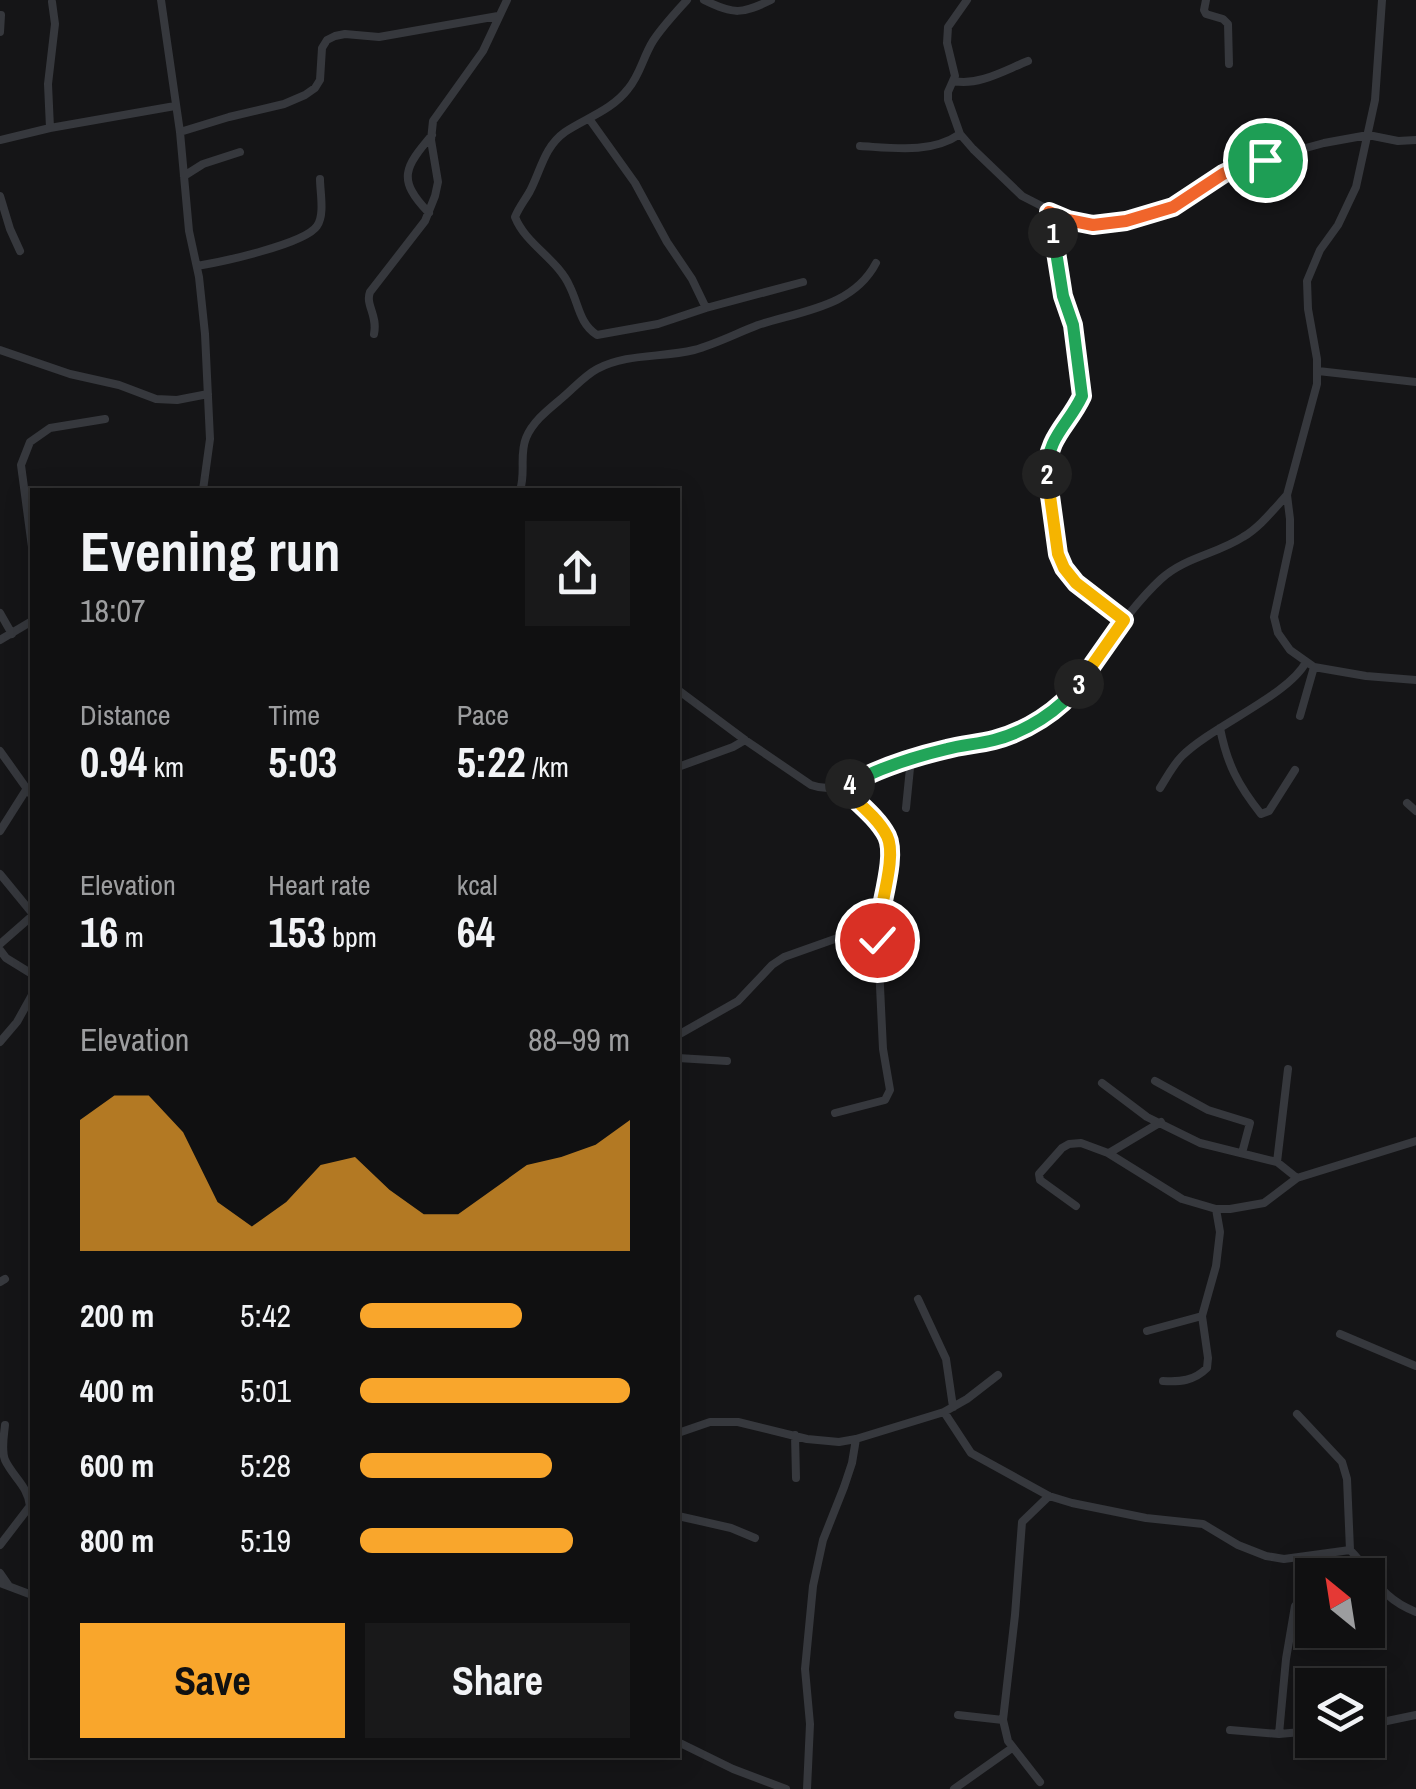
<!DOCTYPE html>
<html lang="en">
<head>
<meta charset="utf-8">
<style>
  body { margin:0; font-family:"Archivo Narrow",sans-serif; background:#19191a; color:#f1f3f6; height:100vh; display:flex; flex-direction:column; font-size:38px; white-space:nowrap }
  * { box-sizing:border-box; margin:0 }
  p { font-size:32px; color:#9c9d9f }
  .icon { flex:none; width:55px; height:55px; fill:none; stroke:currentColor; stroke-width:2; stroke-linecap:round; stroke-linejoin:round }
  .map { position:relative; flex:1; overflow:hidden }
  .details { position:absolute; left:30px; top:488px; width:650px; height:1270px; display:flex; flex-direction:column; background:#101011; border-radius:0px; box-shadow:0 5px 25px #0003,0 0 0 2px #303031 }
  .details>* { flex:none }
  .needle { width:65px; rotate:330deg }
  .tools { position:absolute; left:1295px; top:1558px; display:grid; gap:20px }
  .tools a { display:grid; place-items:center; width:90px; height:90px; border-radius:0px; background:#101011; box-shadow:0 5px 25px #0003,0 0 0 2px #303031; font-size:50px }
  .pin { position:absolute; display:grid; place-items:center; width:85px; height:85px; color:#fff; margin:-42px; border:5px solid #fff; border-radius:50%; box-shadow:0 2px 10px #0007 }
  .km { position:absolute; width:50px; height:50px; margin:-25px; border-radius:50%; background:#222; color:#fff; font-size:28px; line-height:50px; text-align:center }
  .round { display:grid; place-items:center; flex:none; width:105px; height:105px; border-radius:0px; background:#19191a }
  .head { display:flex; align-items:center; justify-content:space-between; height:170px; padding:0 50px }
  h1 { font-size:55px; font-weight:700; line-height:75px }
  .figures { display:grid; grid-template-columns:repeat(3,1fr); gap:15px; height:170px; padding:10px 50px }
  .figures div { display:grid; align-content:center }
  .figures b { font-size:42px; font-weight:700 }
  .figures small { font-size:28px; font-weight:400 }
  .figures p { font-size:28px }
  .chart { height:280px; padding:20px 50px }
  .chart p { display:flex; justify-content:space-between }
  .chart svg { width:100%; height:180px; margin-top:10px; fill:#f9a62c; opacity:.7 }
  .cta { display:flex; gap:20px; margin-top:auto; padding:20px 50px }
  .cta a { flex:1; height:115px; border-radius:0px; background:#f9a62c; color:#111; font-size:40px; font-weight:700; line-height:115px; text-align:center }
  .cta a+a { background:#19191a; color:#f1f3f6 }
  ul { padding:0 50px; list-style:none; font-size:32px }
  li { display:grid; grid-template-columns:160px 120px 1fr; align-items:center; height:75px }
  li i { height:25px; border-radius:12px; background:#f9a62c }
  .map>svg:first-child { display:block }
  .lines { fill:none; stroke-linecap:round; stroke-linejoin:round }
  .street { stroke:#36383d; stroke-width:8 }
  .split-1-casing { stroke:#fff; stroke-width:20 }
  .split-2-casing { stroke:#fff; stroke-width:20 }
  .split-3-casing { stroke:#fff; stroke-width:20 }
  .split-4-casing { stroke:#fff; stroke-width:20 }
  .split-5-casing { stroke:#fff; stroke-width:20 }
  .split-1 { stroke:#f0652b; stroke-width:12 }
  .split-2 { stroke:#22a559; stroke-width:12 }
  .split-3 { stroke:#f5b400; stroke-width:12 }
  .split-4 { stroke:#22a559; stroke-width:12 }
  .split-5 { stroke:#f5b400; stroke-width:12 }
</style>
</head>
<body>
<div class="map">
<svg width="1416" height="1789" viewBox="0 0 1416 1789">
  <rect width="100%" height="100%" fill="#151517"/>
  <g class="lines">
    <path class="street" d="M161,0l19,132 9,99 10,46 6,57 5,105 -7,51
      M687,0c-12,13 -25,27 -34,41 -10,16 -13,34 -25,48 -16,21 -42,29 -63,43 -21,15 -24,38 -35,59 -5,9 -11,16 -15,26 11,28 43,42 55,70 9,18 9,36 27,48l61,-11 48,-16 97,-26
      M704,0c30,15 38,14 67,0
      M967,0l-19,27 -1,16 8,33 -7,16v8l12,34 13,15 49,47 47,24 24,5 33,-4 27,-8 32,-12 19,-17 36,-18 84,-23 44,-8 30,6 18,-1
      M1206,0l-2,10 2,4 17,5 5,5 1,40
      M1382,0l-7,100 -19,87 -18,38 -18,25 -13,31 1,28 9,50v25l-30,111 3,24v24l-16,74 4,16 12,17 24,17 52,9 50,4
      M0,32l1,-17
      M954,81c25,5 51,-11 74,-20
      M590,120l45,63 32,59 25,37 14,29
      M50,128l-2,-44 7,-60 -3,-22
      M180,132l49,-15 55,-13 21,-9 10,-7 5,-8 2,-32 5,-8 8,-4 10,-2 34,3 119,-21
      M0,140l50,-12 125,-22
      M860,146c33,2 71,8 100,-12
      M184,176l19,-12 37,-12
      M0,196l10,33 10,22
      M1049,212l14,84 10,29 9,59 -1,12 -4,10 -20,27 -9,21 -1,17 11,83 6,14 12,15 48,37
      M429,213c-33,-34 -24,-46 3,-78
      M197,266c24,-4 108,-22 120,-40 8,-11 3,-34 3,-47
      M374,334c4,-19 -9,-29 -4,-42l55,-71 10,-25 3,-14 -7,-42 2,-19 50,-70 24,-51
      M0,350l70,24 49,11 37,14 21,1 31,-6
      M1318,371l98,11
      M520,490c6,-17 -1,-35 6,-52 7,-17 23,-29 36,-40 11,-9 22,-22 35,-29 30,-16 65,-11 97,-19 22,-6 43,-17 64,-25 43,-14 95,-18 118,-62
      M32,547l-11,-82 9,-23 20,-14 55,-9
      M0,613l12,21
      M0,640l32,-19
      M678,690l67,50 66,45c30,11 51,-10 78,-20 58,-22 123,-18 172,-61 13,-12 23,-27 33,-42 21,-29 41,-59 67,-83 24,-22 56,-25 82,-42 17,-10 30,-27 44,-42
      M1300,716l14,-49
      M1220,728c7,36 18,57 41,86l8,-3 26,-41
      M0,751l32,45
      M678,767l55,-20 12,-7
      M1160,788c7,-11 13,-23 22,-32 30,-30 107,-61 124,-94
      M1407,803l9,8
      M906,808l5,-50
      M0,831l26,-41
      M0,874l32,39
      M0,944l32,-28
      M0,950l6,8 26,16
      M678,1035l60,-34 34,-36 12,-8 93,-33
      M0,1042l17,-20 15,-27
      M678,1058l49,3
      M1155,1081l53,29 42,13 -8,30
      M1102,1083l45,34 53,26 77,19 20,16
      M835,1113l50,-13 5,-10 -7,-41 -6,-125 15,-74 -9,-20 -40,-42
      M1109,1153l52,-31
      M1277,1162l11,-93
      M1076,1206l-36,-26 -1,-6 23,-26 7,-4 12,-1 27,10 74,46 34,10h14l34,-6 33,-25 119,-37
      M0,1282l5,-3
      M918,1299l28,60 7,48
      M1147,1331l55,-15
      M1340,1334l76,32
      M1163,1381c17,1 31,0 44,-13l1,-10 -6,-42 14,-50 4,-34 -4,-23
      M944,1412l27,41 78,43 23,7 74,15 57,6 35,21 28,11 18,3 66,-9c26,26 28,47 66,62
      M1297,1414l45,48 5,17 3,71
      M678,1433l32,-11h28l69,17 32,3 17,-3 88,-27 23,-13 31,-24
      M795,1435l1,43
      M678,1516l53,12 24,10
      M0,1545l30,-39c-2,-20 -17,-29 -25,-46 -4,-11 -1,-24 0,-35
      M0,1573l9,13
      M0,1583l32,12
      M958,1715l45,5
      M1368,1725l48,-10
      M1230,1730l49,4 33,-3
      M1279,1734l7,-75 9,-53 5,-6 12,-5
      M678,1742l55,27 53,20
      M1040,1782l-32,-41 -5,-21 12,-105 7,-93 27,-26
      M807,1789l3,-65 -5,-55 8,-83 10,-46 21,-53 8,-24 4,-24
      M954,1789l58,-41"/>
  </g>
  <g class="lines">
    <g class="split-1-casing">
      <path id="split-1" d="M1053,233l-4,-21 19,8 25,5 33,-4 47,-14 50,-33 17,-8 25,-6"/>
    </g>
    <g class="split-2-casing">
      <path id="split-2" d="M1047,474c0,-38 21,-48 35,-78l-9,-71 -10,-29 -10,-63"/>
    </g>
    <g class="split-3-casing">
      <path id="split-3" d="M1047,474l11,80 6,14 12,15 48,37 -45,64"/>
    </g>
    <g class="split-4-casing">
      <path id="split-4" d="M850,784c31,-17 63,-27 97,-35 15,-4 31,-5 47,-9 31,-8 66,-29 85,-56"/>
    </g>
    <g class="split-5-casing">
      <path id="split-5" d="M850,784l-7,4c14,14 35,30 44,48 11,22 -10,76 -10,104"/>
    </g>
    <use href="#split-1" class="split-1"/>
    <use href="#split-2" class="split-2"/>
    <use href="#split-3" class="split-3"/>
    <use href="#split-4" class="split-4"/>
    <use href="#split-5" class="split-5"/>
  </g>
</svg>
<div class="tools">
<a><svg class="needle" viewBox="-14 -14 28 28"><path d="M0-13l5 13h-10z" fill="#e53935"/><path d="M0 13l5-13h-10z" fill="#9c9d9f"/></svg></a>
<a><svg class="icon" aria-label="layers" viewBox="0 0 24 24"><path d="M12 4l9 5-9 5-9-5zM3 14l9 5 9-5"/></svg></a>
</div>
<div class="pin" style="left:1265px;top:160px;background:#1e9e55"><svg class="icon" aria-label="arrive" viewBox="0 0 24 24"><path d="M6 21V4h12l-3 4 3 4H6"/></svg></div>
<div class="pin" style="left:877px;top:940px;background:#d93025"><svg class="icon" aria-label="check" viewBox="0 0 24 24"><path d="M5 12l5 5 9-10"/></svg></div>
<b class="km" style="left:1053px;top:233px">1</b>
<b class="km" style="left:1047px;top:474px">2</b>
<b class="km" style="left:1079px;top:684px">3</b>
<b class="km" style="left:850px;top:784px">4</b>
<section class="details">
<div class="head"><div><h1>Evening run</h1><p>18:07</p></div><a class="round"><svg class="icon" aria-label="share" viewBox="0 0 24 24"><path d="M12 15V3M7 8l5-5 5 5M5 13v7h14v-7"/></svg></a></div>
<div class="figures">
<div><p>Distance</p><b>0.94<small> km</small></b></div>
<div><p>Time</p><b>5:03</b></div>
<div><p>Pace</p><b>5:22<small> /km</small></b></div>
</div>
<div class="figures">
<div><p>Elevation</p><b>16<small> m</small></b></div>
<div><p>Heart rate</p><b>153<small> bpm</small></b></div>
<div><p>kcal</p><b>64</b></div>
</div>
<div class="chart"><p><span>Elevation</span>88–99 m</p>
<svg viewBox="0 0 160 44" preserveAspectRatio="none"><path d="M0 44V12L10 6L20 6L30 15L40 32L50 38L60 32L70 23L80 21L90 29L100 35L110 35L120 29L130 23L140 21L150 18L160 12V44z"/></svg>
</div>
<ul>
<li><b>200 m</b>5:42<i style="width:60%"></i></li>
<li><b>400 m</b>5:01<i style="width:100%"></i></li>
<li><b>600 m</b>5:28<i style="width:71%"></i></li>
<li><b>800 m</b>5:19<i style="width:79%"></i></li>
</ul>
<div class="cta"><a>Save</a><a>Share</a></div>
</section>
</div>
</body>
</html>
